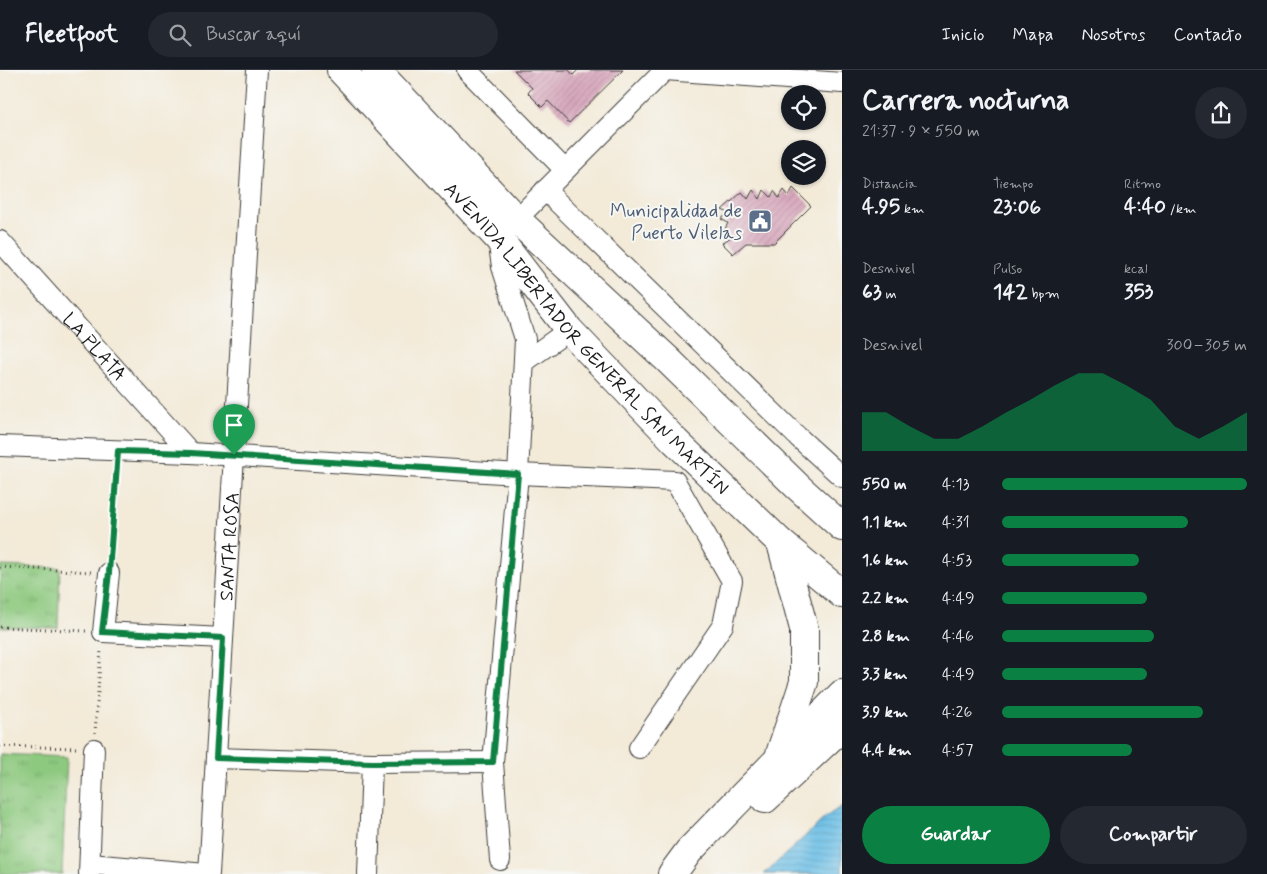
<!DOCTYPE html>
<html lang="es">
<head>
<meta charset="utf-8">
<style>
  body { margin:0; font-family:Mynerve,sans-serif; background:#242831; color:#f1f3f6; height:100vh; display:flex; flex-direction:column; font-size:19px; white-space:nowrap }
  * { box-sizing:border-box; margin:0 }
  p { font-size:16px; color:#9ea1a6 }
  .icon { flex:none; width:28px; height:28px; fill:none; stroke:currentColor; stroke-width:2; stroke-linecap:round; stroke-linejoin:round }
  .map { position:relative; flex:1; overflow:hidden }
  .details { display:flex; flex-direction:column; background:#171b24; width:425px }
  .details>* { flex:none }
  .fabs { position:absolute; left:781px; top:15px; display:grid; gap:10px }
  .fabs a { display:grid; place-items:center; width:45px; height:45px; border-radius:50%; background:#171b24; box-shadow:0 1px 4px #0004; font-size:25px }
  .pin { position:absolute; display:grid; place-items:center; width:42px; height:42px; color:#fff; margin:-51px -21px; border-radius:50% 50% 50% 0; rotate:-45deg; box-shadow:0 0 5px #0007 }
  .pin .icon { rotate:45deg }
  .round { display:grid; place-items:center; flex:none; width:52px; height:52px; border-radius:26px; background:#242831 }
  .head { display:flex; align-items:center; justify-content:space-between; height:85px; padding:0 20px }
  h1 { font-size:28px; font-weight:700; line-height:38px }
  .stats { display:grid; grid-template-columns:repeat(3,1fr); gap:8px; height:85px; padding:5px 20px }
  .stats div { display:grid; align-content:center }
  .stats b { font-size:21px; font-weight:700 }
  .stats small { font-size:14px; font-weight:400 }
  .stats p { font-size:14px }
  .chart { height:140px; padding:10px 20px }
  .chart p { display:flex; justify-content:space-between }
  .chart svg { width:100%; height:90px; margin-top:5px; fill:#0b8043; opacity:.7 }
  .cta { display:flex; gap:10px; margin-top:auto; padding:10px 20px }
  .cta a { flex:1; height:58px; border-radius:30px; background:#0b8043; color:#fff; font-size:20px; font-weight:700; line-height:58px; text-align:center }
  .cta a+a { background:#242831; color:#f1f3f6 }
  ul { padding:0 20px; list-style:none; font-size:16px }
  li { display:grid; grid-template-columns:80px 60px 1fr; align-items:center; height:38px }
  li i { height:12px; border-radius:6px; background:#0b8043 }
  header { display:flex; align-items:center; gap:30px; box-sizing:border-box; height:70px; padding:0 25px; background:#171b24; border-bottom:1px solid #363941 }
  header strong { font-size:24px }
  nav { display:flex; gap:28px; margin-inline-start:auto; font-size:18px }
  .search { width:350px; height:45px; background:#242831; display:flex; align-items:center; gap:12px; box-sizing:border-box; padding:0 18px; border-radius:28px; color:#9ea1a6; font-size:19px }
  main { display:flex; flex:1; min-height:0 }
  .map>svg:first-child { display:block }
  .park { fill:url(#park-tufts); stroke:#54724e }
  .water { fill:url(#water-rules); stroke:#436d81 }
  .building { fill:url(#building-hatch) }
  .lines { fill:none; stroke-linecap:round; stroke-linejoin:round }
  .street-casing { stroke:#3c3b38; stroke-width:22 }
  .secondary-casing { stroke:#3c3b38; stroke-width:30 }
  .path { stroke:#3c3b38; stroke-width:3; stroke-dasharray:1 4; stroke-linecap:butt }
  .street { stroke:#fff; stroke-width:20 }
  .secondary { stroke:#fff; stroke-width:28 }
  .route-casing { stroke:#fff; stroke-width:10 }
  .route { stroke:#0b8043; stroke-width:6 }
  .labels { text-anchor:middle; stroke-width:4; stroke-linejoin:round; paint-order:stroke }
  .service-label { font-size:19px; fill:#4e5e75; stroke:#f6f6f2; text-anchor:end }
  .street-label { font-size:19px; fill:#1c1c1c; stroke:#f6f6f2 }
</style>
</head>
<body>
<header>
<strong>Fleetfoot</strong>
<div class="search"><svg class="icon" aria-label="search" viewBox="0 0 24 24"><circle cx="10" cy="10" r="6"/><path d="M15 15l6 6"/></svg>Buscar aquí</div>
<nav><a>Inicio</a><a>Mapa</a><a>Nosotros</a><a>Contacto</a></nav>
</header>
<main>
<div class="map">
<svg width="842" height="804" viewBox="0 0 842 804">
  <defs>
    <pattern id="park-tufts" width="24" height="20" patternUnits="userSpaceOnUse" patternTransform="scale(1.25)"><rect width="24" height="20" fill="#8dc97f"/><path d="M3 7l-1-3M5 7V3M7 7l1-3M15 17l-1-3M17 17v-4M19 17l1-3" fill="none" stroke="#79ac6d"/></pattern>
    <pattern id="water-rules" width="6" height="5" patternUnits="userSpaceOnUse" patternTransform="scale(1.25)"><rect width="6" height="5" fill="#6abee6"/><path d="M0 2.5h6" fill="none" stroke="#5ba3c5"/></pattern>
    <pattern id="building-hatch" width="6" height="6" patternUnits="userSpaceOnUse" patternTransform="scale(1.25)"><rect width="6" height="6" fill="#d8a8bd"/><path d="M-1 1l2-2M0 6l6-6M5 7l2-2" fill="none" stroke="#b990a2"/></pattern>
  </defs>
  <rect width="100%" height="100%" fill="#f6f6f2"/>
  <filter id="ink" filterUnits="userSpaceOnUse"><feTurbulence type="fractalNoise" baseFrequency=".02" numOctaves="2"/><feDisplacementMap in="SourceGraphic" scale="10" xChannelSelector="R" yChannelSelector="G"/><feConvolveMatrix kernelMatrix="1 2 1 2 8 2 1 2 1" color-interpolation-filters="sRGB"/></filter>
  <filter id="wash" filterUnits="userSpaceOnUse"><feTurbulence type="fractalNoise" baseFrequency=".0096" numOctaves="4" result="noise"/><feDisplacementMap in="SourceGraphic" scale="20" xChannelSelector="R" yChannelSelector="G"/><feGaussianBlur stdDeviation="1.12" result="paint"/><feColorMatrix in="noise" values="0 0 0 0 0 0 0 0 0 0 0 0 0 0 0 0 0 1.4 0 .05"/><feComposite in="paint" operator="in"/></filter>
  <g filter="url(#wash)">
    <rect width="100%" height="100%" fill="#f3ead8"/>
    <path class="park" d="M0,496l60,2 -2,60 -58,-1z
      M0,684l67,3 -5,117h-62z"/>
    <path class="water" d="M842,736v68h-78l63,-58z"/>
    <g id="blocks">
      <path class="building" d="M514,0h55l4,5 5,-5h45l-54,53 -21,-22 -6,6 -14,-14 4,-5z
        M793,118l18,18 -37,37h-28l-13,11 -11,-11 9,-6 -7,-6 4,-8 -7,-4 8,-6 -7,-3 20,-18 6,7 5,-9 7,9 4,-9 7,7 3,-6 5,7 5,-8 5,6z"/>
    </g>
  </g>
  <g filter="url(#ink)">
    <use href="#blocks" fill-opacity="0" stroke="#3c3b38" stroke-width="1"/>
    <g class="lines">
      <g class="street-casing">
        <g id="street">
          <path d="M467,0l98,100"/>
          <path d="M665,0l177,13"/>
          <path d="M545,120l253,247 44,40"/>
          <path id="s1" d="M0,171l191,212"/>
          <path d="M524,292l45,-32"/>
          <path d="M0,376l191,7 327,21 157,7 57,100 -9,44 -84,123"/>
          <path d="M109,503l-6,59 120,6"/>
          <path d="M216,688l156,5 121,-1"/>
          <path d="M500,790l-7,-98 25,-288 7,-135 -23,-72 -4,-29 167,-168"/>
          <path d="M90,794l116,10"/>
          <path d="M89,804l5,-125"/>
          <path id="s2" d="M209,804l48,-804"/>
          <path d="M368,804l4,-111"/>
        </g>
      </g>
      <g class="secondary-casing">
        <g id="secondary">
          <path id="s3" d="M341,0l157,168 71,92 106,111 106,102 61,51"/>
          <path d="M376,0l140,149 152,141 129,126 45,41"/>
          <path d="M780,684l24,-72v-53l-23,-86"/>
          <path d="M765,729l77,-72"/>
          <path d="M672,804l17,-23 153,-157"/>
        </g>
      </g>
      <path class="path" d="M110,487l7,-89
        M0,497l92,5
        M0,557l87,4
        M95,663l6,-83
        M0,676l76,2"/>
      <use href="#street" class="street"/>
      <use href="#secondary" class="secondary"/>
    </g>
  </g>
  <g class="lines" filter="url(#ink)">
    <g class="route-casing">
      <path id="route" d="M118,381l73,2 327,21 -25,288 -121,1 -156,-5 7,-120 -121,-6 7,-59z"/>
    </g>
    <use href="#route" class="route"/>
  </g>
  <defs>
    <g id="civic-square" transform="scale(1.25)"><rect x="-9" y="-9" width="18" height="18" rx="4" fill="#5c6f8a" stroke="#f6f6f2"/><path d="M-.6-6.5H3V-4.5H.6V-3L4-1V1h2V6H-6V1h2V-1L-.6-3ZM-1.2 2.5V6h2.4V2.5Z" fill="#fff"/></g>
  </defs>
  <g fill-rule="evenodd">
    <use href="#civic-square" x="760" y="151"/>
  </g>
  <g class="labels">
    <g class="service-label">
      <text x="742" y="147">Municipalidad de<tspan x="742" dy="22">Puerto Vilelas</tspan></text>
    </g>
    <g class="street-label">
      <text dy="7" stroke="none"><textPath href="#s3" startOffset="364">AVENIDA LIBERTADOR GENERAL SAN MARTÍN</textPath></text>
      <text dy="7" stroke="none"><textPath href="#s1" startOffset="142">LA PLATA</textPath></text>
      <text dy="7" stroke="none"><textPath href="#s2" startOffset="328">SANTA ROSA</textPath></text>
    </g>
  </g>
</svg>
<div class="fabs">
<a><svg class="icon" aria-label="locate" viewBox="0 0 24 24"><circle cx="12" cy="12" r="6"/><path d="M12 2v4M12 18v4M2 12h4M18 12h4"/></svg></a>
<a><svg class="icon" aria-label="layers" viewBox="0 0 24 24"><path d="M12 4l9 5-9 5-9-5zM3 14l9 5 9-5"/></svg></a>
</div>
<div class="pin" style="left:234px;top:385px;background:#1e9e55"><svg class="icon" aria-label="arrive" viewBox="0 0 24 24"><path d="M6 21V4h12l-3 4 3 4H6"/></svg></div>
</div>
<section class="details">
<div class="head"><div><h1>Carrera nocturna</h1><p>21:37 · 9 × 550 m</p></div><a class="round"><svg class="icon" aria-label="share" viewBox="0 0 24 24"><path d="M12 15V3M7 8l5-5 5 5M5 13v7h14v-7"/></svg></a></div>
<div class="stats">
<div><p>Distancia</p><b>4.95<small> km</small></b></div>
<div><p>Tiempo</p><b>23:06</b></div>
<div><p>Ritmo</p><b>4:40<small> /km</small></b></div>
</div>
<div class="stats">
<div><p>Desnivel</p><b>63<small> m</small></b></div>
<div><p>Pulso</p><b>142<small> bpm</small></b></div>
<div><p>kcal</p><b>353</b></div>
</div>
<div class="chart"><p><span>Desnivel</span>300–305 m</p>
<svg viewBox="0 0 160 44" preserveAspectRatio="none"><path d="M0 44V25L10 25L20 32L30 38L40 38L50 32L60 25L70 19L80 12L90 6L100 6L110 12L120 19L130 32L140 38L150 32L160 25V44z"/></svg>
</div>
<ul>
<li><b>550 m</b>4:13<i style="width:100%"></i></li>
<li><b>1.1 km</b>4:31<i style="width:76%"></i></li>
<li><b>1.6 km</b>4:53<i style="width:56%"></i></li>
<li><b>2.2 km</b>4:49<i style="width:59%"></i></li>
<li><b>2.8 km</b>4:46<i style="width:62%"></i></li>
<li><b>3.3 km</b>4:49<i style="width:59%"></i></li>
<li><b>3.9 km</b>4:26<i style="width:82%"></i></li>
<li><b>4.4 km</b>4:57<i style="width:53%"></i></li>
</ul>
<div class="cta"><a>Guardar</a><a>Compartir</a></div>
</section>
</main>
</body>
</html>
